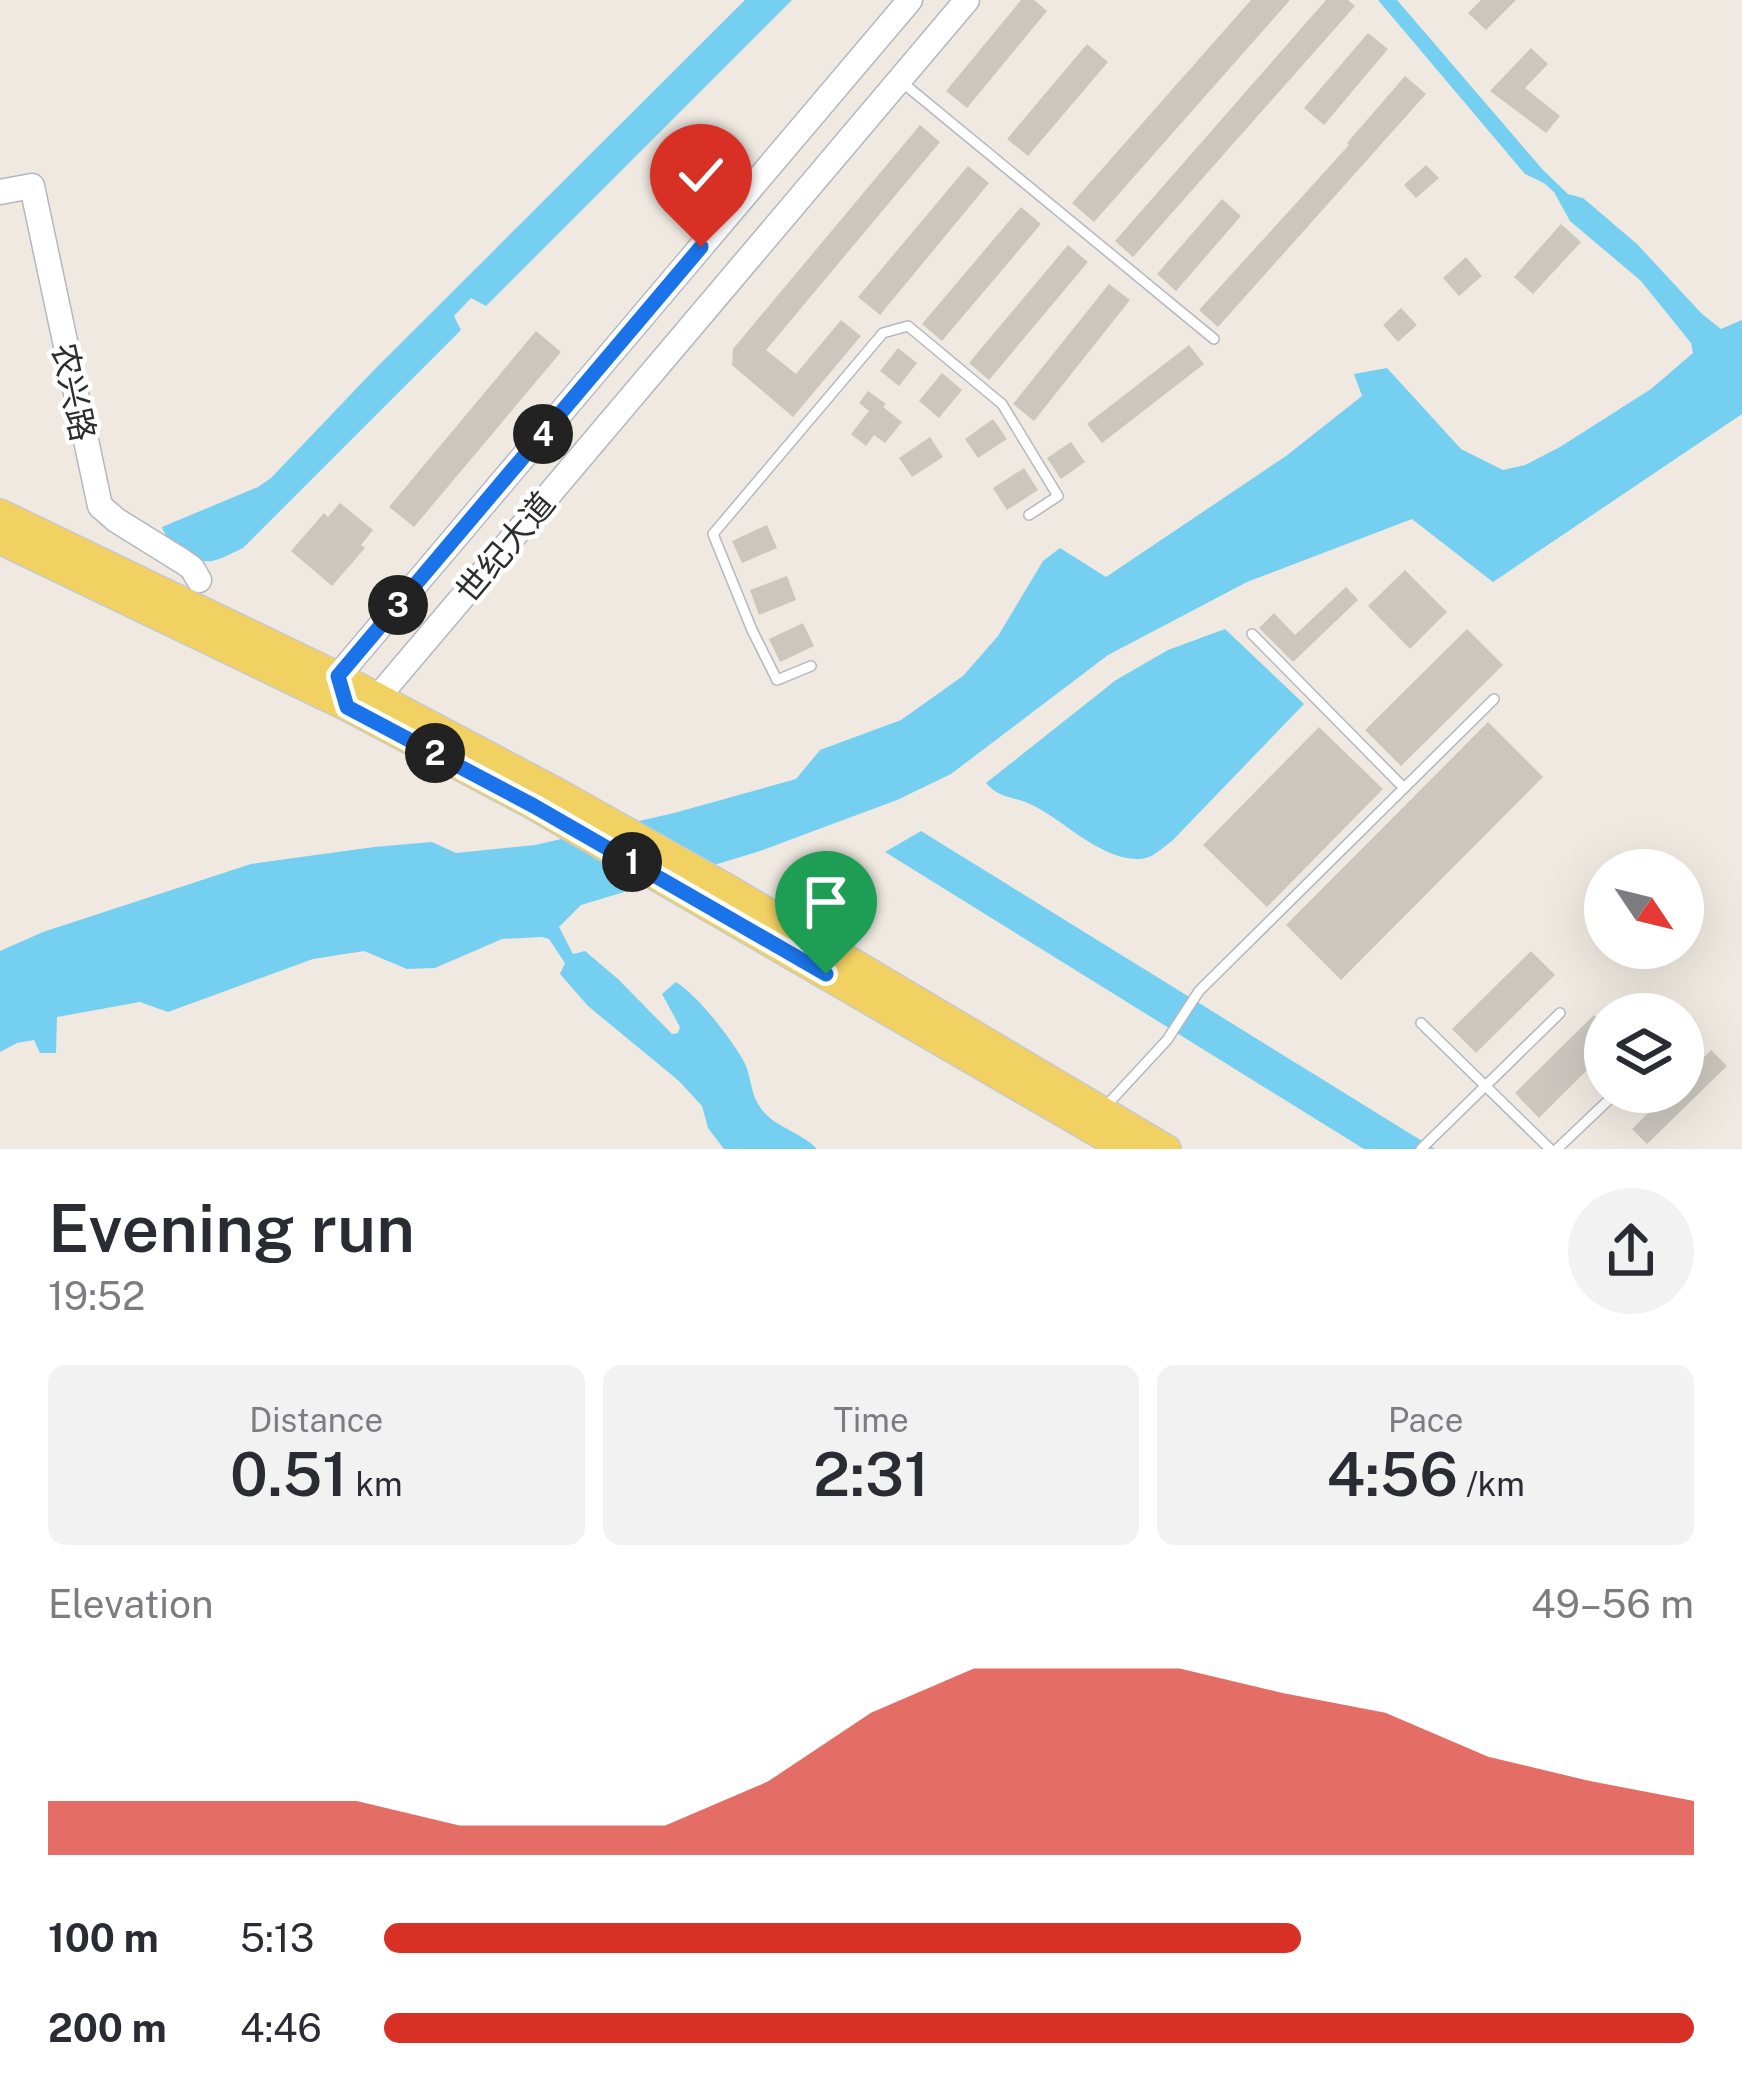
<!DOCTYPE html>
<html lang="en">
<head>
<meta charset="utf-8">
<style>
  body { margin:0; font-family:"Public Sans","Noto Sans SC",sans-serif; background:#f2f2f3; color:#2b2b33; height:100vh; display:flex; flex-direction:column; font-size:45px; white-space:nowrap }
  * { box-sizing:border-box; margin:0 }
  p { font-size:39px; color:#7c7c81 }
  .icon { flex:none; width:66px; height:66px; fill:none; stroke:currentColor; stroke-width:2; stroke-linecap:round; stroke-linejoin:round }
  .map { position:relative; height:1149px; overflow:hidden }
  .side { display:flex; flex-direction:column; background:#fff; flex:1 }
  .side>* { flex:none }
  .needle { width:78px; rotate:125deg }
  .fabs { position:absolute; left:1584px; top:849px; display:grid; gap:24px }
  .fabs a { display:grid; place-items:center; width:120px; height:120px; border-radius:50%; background:#fff; box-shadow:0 12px 48px #0002; font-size:60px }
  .pin { position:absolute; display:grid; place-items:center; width:102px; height:102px; color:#fff; margin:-123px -51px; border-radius:50% 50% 50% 0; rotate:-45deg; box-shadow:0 0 12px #0007 }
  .pin .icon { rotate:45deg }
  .km { position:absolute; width:60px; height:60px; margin:-30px; border-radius:50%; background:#222; color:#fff; font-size:33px; line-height:60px; text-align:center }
  .round { display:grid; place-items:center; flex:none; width:126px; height:126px; border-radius:63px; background:#f2f2f3 }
  .overview { display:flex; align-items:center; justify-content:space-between; height:204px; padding:0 48px }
  h1 { font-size:66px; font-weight:600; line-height:90px }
  .stats { display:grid; grid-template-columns:repeat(3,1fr); gap:18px; height:204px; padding:12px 48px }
  .stats div { display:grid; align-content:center; border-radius:18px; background:#f2f2f3; text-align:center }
  .stats b { font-size:60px; font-weight:600 }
  .stats small { font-size:33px; font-weight:400 }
  .stats p { font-size:33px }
  .chart { height:336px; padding:24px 48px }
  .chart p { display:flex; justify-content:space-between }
  .chart svg { width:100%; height:216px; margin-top:12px; fill:#d93025; opacity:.7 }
  ul { padding:0 48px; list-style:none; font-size:39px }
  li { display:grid; grid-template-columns:192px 144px 1fr; align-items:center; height:90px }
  li i { height:30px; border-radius:15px; background:#d93025 }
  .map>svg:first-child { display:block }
  .water { fill:#75cff0 }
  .building { fill:#cbc7bf }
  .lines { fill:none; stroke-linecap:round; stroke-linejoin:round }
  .lane-casing { stroke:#b4b7c1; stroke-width:12 }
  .secondary-casing { stroke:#b4b7c1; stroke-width:27 }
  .primary-casing { stroke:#c9c9c9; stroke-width:30 }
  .lane { stroke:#fff; stroke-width:9 }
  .secondary { stroke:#fff; stroke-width:24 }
  .primary { stroke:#f2d163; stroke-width:27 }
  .route-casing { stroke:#fff; stroke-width:24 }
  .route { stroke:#1a73e8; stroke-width:15 }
  .labels { text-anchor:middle; stroke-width:9; stroke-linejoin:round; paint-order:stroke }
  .street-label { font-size:33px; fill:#2e2e2e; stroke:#fff }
</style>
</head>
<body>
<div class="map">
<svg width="1742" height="1149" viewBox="0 0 1742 1149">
  <rect width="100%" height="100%" fill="#efe9e1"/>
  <path class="water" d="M745,0h47l-306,306 -15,-8 -17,18 7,14 -218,218c-9,4 -21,11 -31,13 -20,3 -44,-16 -50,-34l96,-40 13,-9 103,-108z
    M1378,0h19l146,170 25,24 15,4 54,46 65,70 19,15 21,-9v94l-249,168 -81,-63 -165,63 -139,73 -157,119 -54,26 -140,52 -176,53 -22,22 14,27 12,-3 33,28 54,55 6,-1 2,-6 -18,-33 14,-12c22,14 54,55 67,78 8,13 7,31 15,44 13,23 43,27 59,45h-93l-16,-21 -6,-22 -23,-25 -91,-75 -28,-32 5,-11 -16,-24 -7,-2 -40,2 -67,29 -28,1 -43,-18 -51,8 -145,53 -28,-10 -83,15 -1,36h-16l-6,-13 -17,3 -17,9v-101l43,-19 208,-68 123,-17 58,-5 24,11 79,-8 139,-32 122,-34 24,-29 81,-30 62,-44 35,-40 45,-75 17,-13 46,29 180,-121 76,-60 -8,-22 33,-6 74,81 42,21 22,-5 35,-18 91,-58 42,-36 -2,-10 -50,-62 -71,-60 -16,-29 -10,-9 -19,-9z
    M1225,629l79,75 -132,137c-10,7 -20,18 -33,18 -40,1 -78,-42 -111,-56 -18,-7 -29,-5 -42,-20l130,-103 52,-30z
    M921,831l514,318h-71l-479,-297z"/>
  <path class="building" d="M1021,0h13l13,11 -80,97 -21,-17z
    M1251,0h39l-196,222 -22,-19z
    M1326,0h22l7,6 -222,251 -18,-16z
    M1481,0h35l-30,30 -18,-17z
    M1368,33l20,16 -64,76 -20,-17z
    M1087,44l21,18 -80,94 -21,-17z
    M1531,48l17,16 -23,24 35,28 -14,17 -56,-42z
    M1405,76l21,18 -208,233 -19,-17 150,-165 -2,-2z
    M920,125l20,17 -174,208 30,24 45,-54 20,16 -68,81 -61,-52 1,-16z
    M1426,165l13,13 -23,20 -12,-13z
    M968,166l21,17 -109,132 -22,-18z
    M1222,199l19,17 -65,75 -19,-17z
    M1021,207l20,17 -99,117 -20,-17z
    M1561,224l20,18 -48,52 -19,-17z
    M1068,245l20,17 -99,118 -20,-17z
    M1466,257l16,19 -23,20 -16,-18z
    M1109,284l21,16 -96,121 -21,-17z
    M1401,308l16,17 -19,17 -15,-17z
    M536,331l25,21 -147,175 -25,-20z
    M1189,345l15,19 -102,79 -15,-19z
    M898,348l19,15 -18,23 -19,-15z
    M942,373l20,17 -23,28 -20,-17z
    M868,391l18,13 -3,3 19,15 -17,21 -11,-8 -8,11 -15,-12 18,-23 -10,-8z
    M993,419l14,20 -29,19 -13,-19z
    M930,437l13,20 -31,20 -13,-19z
    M1071,442l14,20 -24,17 -14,-21z
    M1024,468l14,22 -31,20 -14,-22z
    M340,503l33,27 -12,15 4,3 -33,38 -41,-35 33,-38 4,4z
    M767,525l10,23 -35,15 -10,-22z
    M1405,570l42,42 -37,37 -42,-43z
    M787,576l9,24 -37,15 -9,-25z
    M1346,587l12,13 -65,62 -34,-34 15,-15 21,22z
    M803,623l11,23 -34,16 -11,-23z
    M1467,629l36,36 -102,101 -36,-36z
    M1488,722l55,55 -202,203 -55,-55z
    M1319,727l64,62 -116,118 -64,-62z
    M1531,951l24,24 -79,78 -24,-24z
    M1594,1015l11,11v26l-66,66 -24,-25z
    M1711,1050l16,16 -80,78 -15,-15 37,-37h14v-14z"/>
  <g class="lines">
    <g class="lane-casing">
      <path id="lane" d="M903,83l311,256
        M1252,634l152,154
        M811,666l-34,14 -25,-50 -39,-96 170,-201 25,-7 94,78 56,92 -29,19
        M1421,1023l129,126
        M1105,1107l62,-67 32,-49 295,-292
        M1421,1149l139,-136
        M1557,1149l60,-57"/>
    </g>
    <g class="secondary-casing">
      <path id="secondary" d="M910,0l-572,676 9,31 31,-10 589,-697
        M0,192l32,-6 68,320 16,14 66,41 10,7 7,12"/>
    </g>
    <g class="primary-casing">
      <path id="primary" d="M0,513l338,163 221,117 165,93 443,263
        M0,540l347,167 187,99 591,343"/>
    </g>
    <use href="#lane" class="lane"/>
    <use href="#secondary" class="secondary"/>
    <use href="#primary" class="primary"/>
  </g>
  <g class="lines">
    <g class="route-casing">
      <path id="route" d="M701,247l-363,429 9,31 187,99 292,168"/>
    </g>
    <use href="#route" class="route"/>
  </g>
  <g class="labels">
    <g class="street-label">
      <text transform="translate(74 392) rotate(78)" y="12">农兴路</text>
      <text transform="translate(505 547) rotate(-50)" y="12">世纪大道</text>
    </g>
  </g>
</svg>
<div class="fabs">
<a><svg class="needle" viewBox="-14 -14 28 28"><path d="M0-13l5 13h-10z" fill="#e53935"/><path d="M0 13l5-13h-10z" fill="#7c7c81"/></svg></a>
<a><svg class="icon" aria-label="layers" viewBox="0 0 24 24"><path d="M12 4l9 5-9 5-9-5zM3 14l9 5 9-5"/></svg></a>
</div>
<div class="pin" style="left:826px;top:974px;background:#1e9e55"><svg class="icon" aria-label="arrive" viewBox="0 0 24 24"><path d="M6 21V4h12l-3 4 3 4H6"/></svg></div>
<div class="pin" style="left:701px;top:247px;background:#d93025"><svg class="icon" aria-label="check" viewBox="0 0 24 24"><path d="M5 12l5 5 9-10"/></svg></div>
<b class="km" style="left:632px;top:862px">1</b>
<b class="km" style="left:435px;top:753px">2</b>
<b class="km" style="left:398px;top:605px">3</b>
<b class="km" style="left:543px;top:434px">4</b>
</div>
<section class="side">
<div class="overview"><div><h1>Evening run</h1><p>19:52</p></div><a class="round"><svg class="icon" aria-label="share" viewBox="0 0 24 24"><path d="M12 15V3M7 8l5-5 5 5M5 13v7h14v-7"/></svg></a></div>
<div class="stats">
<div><p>Distance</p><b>0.51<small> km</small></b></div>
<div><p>Time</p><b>2:31</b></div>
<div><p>Pace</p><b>4:56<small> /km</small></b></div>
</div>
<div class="chart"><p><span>Elevation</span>49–56 m</p>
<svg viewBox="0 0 160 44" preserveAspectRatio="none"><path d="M0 44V33L10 33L20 33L30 33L40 38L50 38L60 38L70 29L80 15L90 6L100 6L110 6L120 11L130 15L140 24L150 29L160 33V44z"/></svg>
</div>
<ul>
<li><b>100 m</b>5:13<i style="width:70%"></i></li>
<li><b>200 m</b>4:46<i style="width:100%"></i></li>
</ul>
</section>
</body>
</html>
